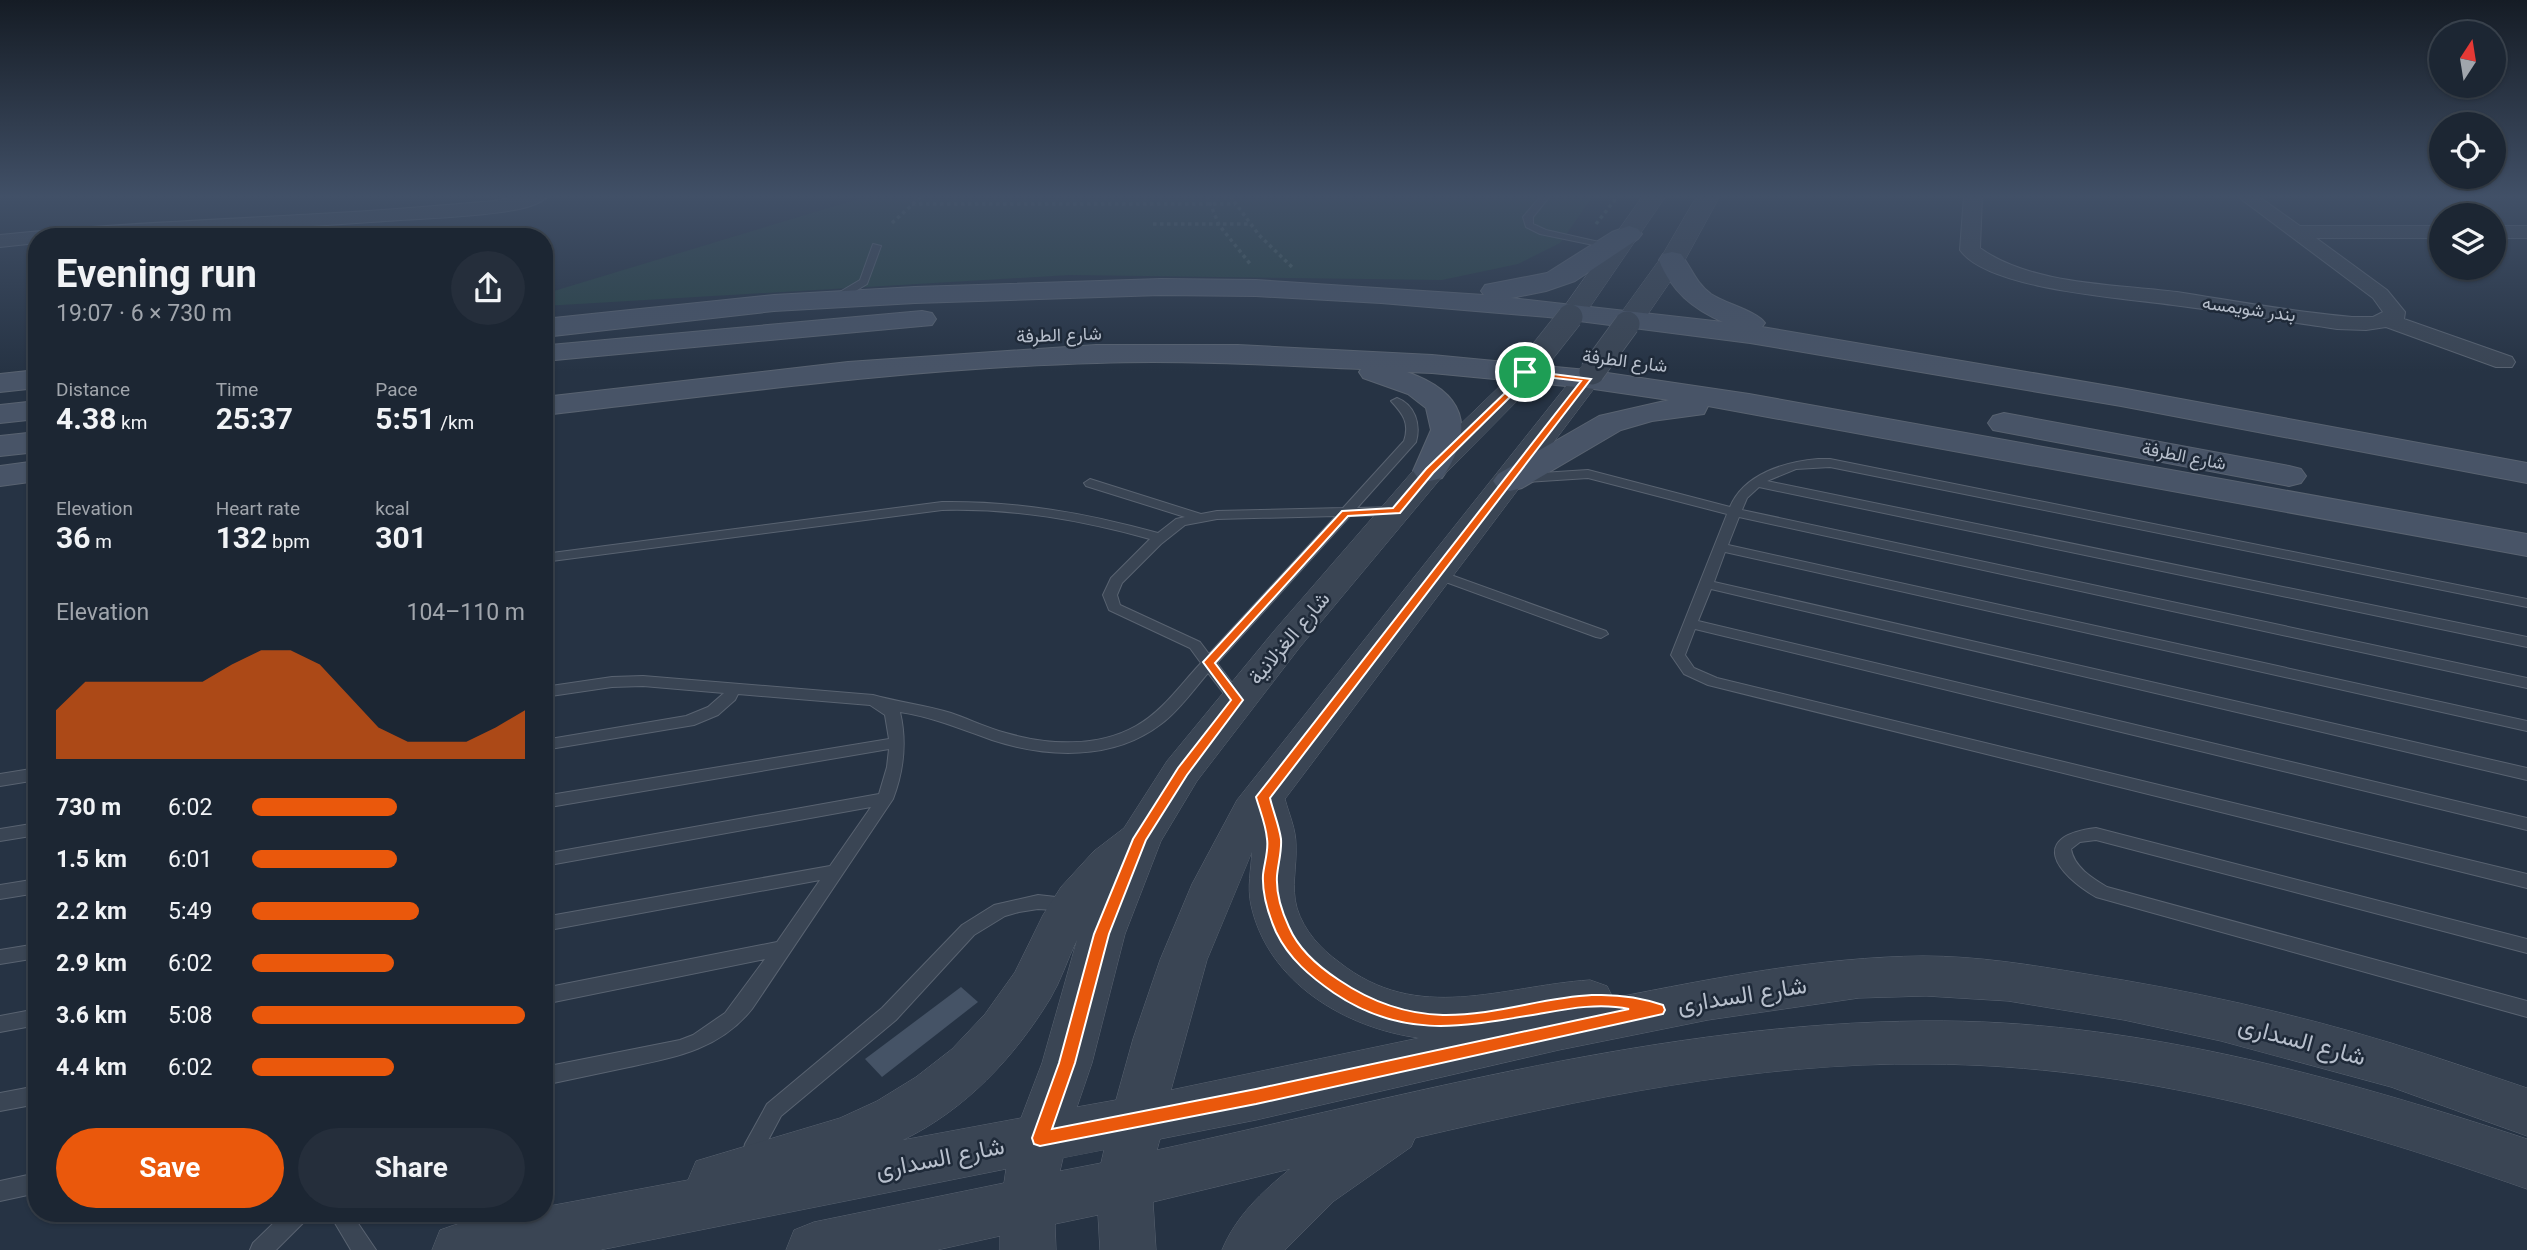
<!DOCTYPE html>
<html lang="en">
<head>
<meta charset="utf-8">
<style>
  body { margin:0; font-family:Roboto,Vazirmatn,sans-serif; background:#252e3b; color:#f1f3f6; height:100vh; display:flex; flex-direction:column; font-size:26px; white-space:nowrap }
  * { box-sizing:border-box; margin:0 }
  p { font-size:23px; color:#a0a5ac }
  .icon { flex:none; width:38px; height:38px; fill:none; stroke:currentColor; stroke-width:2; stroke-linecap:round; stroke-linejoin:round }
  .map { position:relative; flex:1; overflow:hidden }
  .drawer { position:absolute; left:28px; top:228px; width:525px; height:994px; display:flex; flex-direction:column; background:#1c2633; border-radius:28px; box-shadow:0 2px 5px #0004,0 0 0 2px #3a434e }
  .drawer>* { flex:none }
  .needle { width:46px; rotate:12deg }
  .fabs { position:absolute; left:2429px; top:21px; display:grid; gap:14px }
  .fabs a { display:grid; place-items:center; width:77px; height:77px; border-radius:50%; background:#1c2633; box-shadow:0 2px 5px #0004,0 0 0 2px #3a434e; font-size:35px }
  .pin { position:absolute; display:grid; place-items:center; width:60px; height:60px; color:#fff; margin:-30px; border:4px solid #fff; border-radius:50%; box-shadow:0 2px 7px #0007 }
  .round { display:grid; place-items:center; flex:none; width:74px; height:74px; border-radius:37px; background:#252e3b }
  .overview { display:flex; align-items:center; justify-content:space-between; height:119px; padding:0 28px }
  h1 { font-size:38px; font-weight:700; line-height:52px }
  .stats { display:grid; grid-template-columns:repeat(3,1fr); gap:10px; height:119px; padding:7px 28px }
  .stats div { display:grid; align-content:center }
  .stats b { font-size:30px; font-weight:700 }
  .stats small { font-size:19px; font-weight:400 }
  .stats p { font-size:19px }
  .chart { height:196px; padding:14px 28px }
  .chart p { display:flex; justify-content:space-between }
  .chart svg { width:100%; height:126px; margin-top:7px; fill:#ea580c; opacity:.7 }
  .action { display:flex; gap:14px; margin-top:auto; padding:14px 28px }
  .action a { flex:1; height:80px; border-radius:42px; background:#ea580c; color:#fff; font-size:28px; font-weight:700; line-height:80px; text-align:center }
  .action a+a { background:#252e3b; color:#f1f3f6 }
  ul { padding:0 28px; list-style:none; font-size:23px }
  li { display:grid; grid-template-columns:112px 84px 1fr; align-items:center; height:52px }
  li i { height:18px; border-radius:9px; background:#ea580c }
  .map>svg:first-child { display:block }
  .green { fill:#284245 }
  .building { fill:#455366 }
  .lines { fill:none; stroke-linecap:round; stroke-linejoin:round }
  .service-casing { stroke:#596371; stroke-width:2 }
  .minor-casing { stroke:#596371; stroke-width:2 }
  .tertiary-casing { stroke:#596371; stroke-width:1 }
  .secondary-casing { stroke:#596371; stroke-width:2 }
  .path { stroke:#465f61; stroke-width:3.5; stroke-dasharray:3.5 3.5; stroke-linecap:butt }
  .service { fill:#3a4554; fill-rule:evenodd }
  .minor { fill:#3a4554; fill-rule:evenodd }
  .tertiary { fill:#3a4554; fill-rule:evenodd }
  .secondary { fill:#485467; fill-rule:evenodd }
  .tertiary-bridge-casing { stroke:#596371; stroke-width:26; stroke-linecap:butt }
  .tertiary-bridge { stroke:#3a4554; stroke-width:25 }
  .route { fill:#ea580c; stroke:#fff; stroke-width:2; fill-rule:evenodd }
  .labels { text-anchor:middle; stroke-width:5; stroke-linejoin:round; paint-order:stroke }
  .far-street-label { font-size:18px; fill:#b8c0cd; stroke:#1f2a39 }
  .street-label { font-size:21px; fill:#b8c0cd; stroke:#1f2a39 }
  .near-street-label { font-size:24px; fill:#b8c0cd; stroke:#1f2a39 }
</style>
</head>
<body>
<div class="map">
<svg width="2527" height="1250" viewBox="0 0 2527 1250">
  <rect width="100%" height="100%" fill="#263344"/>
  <path class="green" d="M868,196h725l-33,47 -42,21 -76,16 -372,-5 -526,31v-12z"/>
  <path class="building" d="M961,987l17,15 -96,75 -17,-18z"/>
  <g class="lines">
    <g class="service-casing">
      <path id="service" d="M1541,196h9l-17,21v7l13,6 62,14v4l-68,-14 -14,-7 -3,-10z
        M873,244l8,2 -14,38 -26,16h-8v-4l27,-16z
        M1397,398c18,7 24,26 19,44l-59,66 38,-1 6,4 -6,4 -45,1 -133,147 25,33 2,4 -2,4h-10l-24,-31c-14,16 -29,38 -47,51 -48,37 -114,34 -169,16 -31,-11 -59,-23 -92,-28 7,30 4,58 -7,87l-141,210c-32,40 -75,48 -123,58 -28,6 -57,12 -85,18v-18l136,-27 13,-5 32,-22 40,-54 -221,45v-16l233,-46 43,-62 -276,51v-14l286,-51 41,-59 -327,59v-12l335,-60 8,-27 2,-18 -345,59v-12l345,-57 -4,-24 -15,-10 -132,-11 -3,6 -17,15 -24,10 -150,25v-10l142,-24 22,-9 16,-14 -81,-7 -31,1 -68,10v-10l68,-10 31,-1 230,19c25,7 52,10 78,18 18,6 36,15 55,20 42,12 91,15 130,-7 26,-14 45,-42 65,-63l-11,-15 -81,-38 -6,-15 8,-17 39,-39c-69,-19 -136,-31 -208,-29l-398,52v-8l398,-52c75,-1 144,11 216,31l18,-14 9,-2 -99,-31 -2,-3 6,-4 111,35 16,-3 126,-3 61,-67c6,-18 -1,-27 -13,-40zM1336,516l-127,138 -9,-12 -80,-37 -3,-10 5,-12 39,-39 24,-19 32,-6z
        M1818,459h12l697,140v8l-697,-140 -34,2 -29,12 760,156v10l-768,-160 -12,11 -5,12 785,168v10l-788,-171 -11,28 799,176v10l-802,-179 -11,30 813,186v12l-816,-191 -13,32 829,197v12l-832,-201 -10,26 9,13 23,10 810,196v14l-819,-203 -24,-11 -13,-19 56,-141 -139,-36 -62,4 -6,-4 6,-4 62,-4 142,37c14,-33 54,-45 88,-48z
        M1437,570l169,61 2,3 -7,4 -5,-1 -164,-60 -2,-3 2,-3z
        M37,768v12l-37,6v-12z
        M37,823v12l-37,6v-12z
        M2096,828l431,111v14l-431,-113 -16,2 -9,7c3,18 21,29 36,38l420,114v16l-431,-120c-41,-24 -67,-61 0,-69z
        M37,879v14l-37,6v-14z
        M1038,895l36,4 3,5 -3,5 -6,2 -30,-2 -19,3 -14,4 -31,19 -78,85 -115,96 -16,30 -7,22 -7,3 -7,-3 -3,-7 4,-17 22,-40 115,-96 80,-83 32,-20z
        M37,944v14l-37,6v-14z
        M37,1009v16l-37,7v-16z
        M37,1086v18l-37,7v-18z
        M37,1173v20l-37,8v-20z
        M284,1213h26l-4,7 -30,30h-26l3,-7z
        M329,1213h22l25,37h-25z"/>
    </g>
    <g class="minor-casing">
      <path id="minor" d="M520,196h28c-7,8 -23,12 -34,14 -46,8 -95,8 -143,12 -111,8 -223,14 -334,14v7l-37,4v-12c106,-11 212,-15 319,-21 58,-3 117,-8 175,-13z
        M1964,196h18l-2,52c51,37 136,36 197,44 58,9 116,20 175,25h21l10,-5 -10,-14 -136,-102h21l42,30h141v12h-125l71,52 18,22 -1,7 108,38 3,5 -3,5h-16l-110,-40 -20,3 -29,-1c-55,-8 -109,-17 -164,-24 -48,-7 -185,-15 -213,-55z
        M2494,226h33v12h-33z"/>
    </g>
    <g class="tertiary-casing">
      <path id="tertiary" d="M1643,196h23l-87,127 -9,2 -9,-2 -4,-6z
        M1697,196h23l-35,64 -48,70 -10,2 -10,-2 -4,-6 47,-65z
        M1532,356l10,3 4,6 -24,31 -81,82 -141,169 -103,134 -36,60 -36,93 -33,129 -15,44 39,-7 17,-61 27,-79 32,-76 45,-84 345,-434 10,-3 10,3 4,6 -4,6 -317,421c4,15 11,30 11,46 1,22 -5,42 1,63 7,23 24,41 42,54 79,63 162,24 251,18l17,6 6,12c102,-20 206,-41 310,-42 55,0 109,9 163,18 103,16 206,39 305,69 46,14 91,30 136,45v48l-136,-49 -170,-46 -97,-21 -116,-19 -82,-5 -67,2 -151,22 -149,30 -303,70 -96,19 -3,11c254,-55 505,-127 767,-129 206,-2 408,54 603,118v50c-194,-68 -393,-124 -600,-125 -173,-2 -344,35 -512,74l-4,9 -77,54 -49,49h-63c14,-34 40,-58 68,-81l-137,33 3,48h-56l-2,-35 -43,9 1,26h-56v-14l-63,14h-151l8,-20 20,-8 190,-39 2,-14 -406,81h-168l8,-20c34,-13 68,-17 104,-17v-6l144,-27 8,-19 144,-43 37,-17 39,-24 36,-28 33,-35 30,-42 28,-57 18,-28 33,-36 30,-23 43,-67 107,-130 145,-167 83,-80 20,-25zM1252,852c-1,18 -5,35 -1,53 17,78 95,123 168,133l-248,52 36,-130zM1077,940l-35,123 -21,55 -118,22c62,-30 111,-82 147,-141 11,-18 17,-39 27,-59zM1104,1150l-3,13 -41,8 3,-13z"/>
    </g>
    <g class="secondary-casing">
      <path id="secondary" d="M1629,226l9,3 4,5 -4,5 -63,42 -29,10 -35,7 212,24c-30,-13 -52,-31 -64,-62l4,-6 9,-2 9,2c11,15 15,29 30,40 15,10 46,17 54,29l-3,4 359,61 406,75v20l-406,-77 -371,-63 -202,-26 -167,-14 -125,-7 -95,-1 -246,8 -141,8 -230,26v-18l230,-24 141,-8 246,-8 95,1 228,15 -3,-4 4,-6 62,-12 65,-41z
        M922,311l10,2 4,6 -4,6 -388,36v-14l6,-2z
        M1096,345h142l194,10 155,15 162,24 778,140v22l-819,-150 -4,8 -52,7 -31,9 -99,58 -12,3 -12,-3 -5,-7 5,-7 101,-58 70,-16 -82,-12 -155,-15 -25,-1c57,20 70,55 35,106l-12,3 -12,-3 -5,-7 18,-41 -5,-22 -18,-14 -45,-16 -4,-6 2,-3c-88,-4 -176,-9 -264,-6 -185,5 -370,31 -553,52v-18l304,-35z
        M37,370v18l-37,4v-18z
        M37,401v18l-37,4v-18z
        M2004,413l285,53 12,3 5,7 -5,7 -12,3 -296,-56 -5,-7 5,-7z
        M37,432v20l-37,4v-20z
        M37,461v20l-37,5v-20z"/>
    </g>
    <path class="path" d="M1207,196l12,29 32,40
      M1230,196l29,39 35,34
      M912,204h323
      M892,223l30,-27
      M1153,224h96
      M1596,224l22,-28"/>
    <use href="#service" class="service"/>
    <use href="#minor" class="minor"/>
    <use href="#tertiary" class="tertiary"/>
    <use href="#secondary" class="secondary"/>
    <g class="tertiary-bridge-casing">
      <path id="tertiary-bridge" d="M1532,365l38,-48
        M1592,372l35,-48"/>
    </g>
    <use href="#tertiary-bridge" class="tertiary-bridge"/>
  </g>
  <linearGradient id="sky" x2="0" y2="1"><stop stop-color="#151c25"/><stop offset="0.53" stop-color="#415067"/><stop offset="1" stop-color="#415067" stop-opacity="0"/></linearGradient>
  <rect width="2527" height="371" fill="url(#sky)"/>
  <path class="route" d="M1522,370l69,9 -321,419c3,13 9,27 11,41 1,12 -3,25 -4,37 -1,16 5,36 12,51 10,23 30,40 50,53 31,21 66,34 104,35 77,1 139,-38 220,-10l2,5 -2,4 -407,90 -216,42 -6,-2 -2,-6 27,-75 35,-129 39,-95 45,-71 53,-68 -28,-38 139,-151 51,-3 33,-39 83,-80zM1528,375l53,6 -325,416c4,14 10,28 11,42 2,11 -3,25 -4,36 -1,19 6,41 13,57 13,27 35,45 58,61 71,48 132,33 210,20 27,-5 57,-10 85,-4l-373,80 -204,40 23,-66 34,-129 37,-94 41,-65 56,-75 -28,-37 133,-147 52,-3 33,-40 82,-81z"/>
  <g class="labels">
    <g class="far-street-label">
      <text transform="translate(2249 309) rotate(8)" y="6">بندر شويمسه</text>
      <text transform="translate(1059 335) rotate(-2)" y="6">شارع الطرفة</text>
      <text transform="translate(1625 361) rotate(7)" y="6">شارع الطرفة</text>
      <text transform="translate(2184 456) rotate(11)" y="6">شارع الطرفة</text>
    </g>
    <g class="street-label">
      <text transform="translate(1289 638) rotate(-50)" y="7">شارع الغزلانية</text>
    </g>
    <g class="near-street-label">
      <text transform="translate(1742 995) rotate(-9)" y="8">شارع السدارى</text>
      <text transform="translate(2302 1041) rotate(15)" y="8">شارع السدارى</text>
      <text transform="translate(940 1158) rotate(-11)" y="8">شارع السدارى</text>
    </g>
  </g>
</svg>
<div class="fabs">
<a><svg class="needle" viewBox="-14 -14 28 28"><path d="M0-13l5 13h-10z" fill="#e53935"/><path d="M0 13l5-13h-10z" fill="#a0a5ac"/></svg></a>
<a><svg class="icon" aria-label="locate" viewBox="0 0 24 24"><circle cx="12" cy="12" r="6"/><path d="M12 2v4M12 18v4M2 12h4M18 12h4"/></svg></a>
<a><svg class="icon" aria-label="layers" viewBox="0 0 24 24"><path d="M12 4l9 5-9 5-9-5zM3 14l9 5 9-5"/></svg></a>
</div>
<div class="pin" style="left:1525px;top:372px;background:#1e9e55"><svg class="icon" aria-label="arrive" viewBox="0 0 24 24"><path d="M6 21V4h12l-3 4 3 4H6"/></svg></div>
<section class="drawer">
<div class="overview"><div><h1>Evening run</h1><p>19:07 · 6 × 730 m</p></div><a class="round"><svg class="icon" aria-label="share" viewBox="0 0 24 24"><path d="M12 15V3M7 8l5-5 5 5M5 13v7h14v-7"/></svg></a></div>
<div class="stats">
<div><p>Distance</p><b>4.38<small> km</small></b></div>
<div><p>Time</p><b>25:37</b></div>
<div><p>Pace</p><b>5:51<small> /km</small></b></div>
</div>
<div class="stats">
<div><p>Elevation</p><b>36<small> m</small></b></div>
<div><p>Heart rate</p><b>132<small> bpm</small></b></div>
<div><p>kcal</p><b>301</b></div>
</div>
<div class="chart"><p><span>Elevation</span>104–110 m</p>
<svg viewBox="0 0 160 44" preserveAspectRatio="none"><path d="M0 44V27L10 17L20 17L30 17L40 17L50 17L60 11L70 6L80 6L90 11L100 22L110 33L120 38L130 38L140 38L150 33L160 27V44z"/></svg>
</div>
<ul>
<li><b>730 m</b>6:02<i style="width:53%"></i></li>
<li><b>1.5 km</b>6:01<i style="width:53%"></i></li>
<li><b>2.2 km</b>5:49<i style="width:61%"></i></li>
<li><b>2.9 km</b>6:02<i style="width:52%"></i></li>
<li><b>3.6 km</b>5:08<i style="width:100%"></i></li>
<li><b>4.4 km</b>6:02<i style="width:52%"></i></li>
</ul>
<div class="action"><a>Save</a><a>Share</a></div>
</section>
</div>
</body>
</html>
